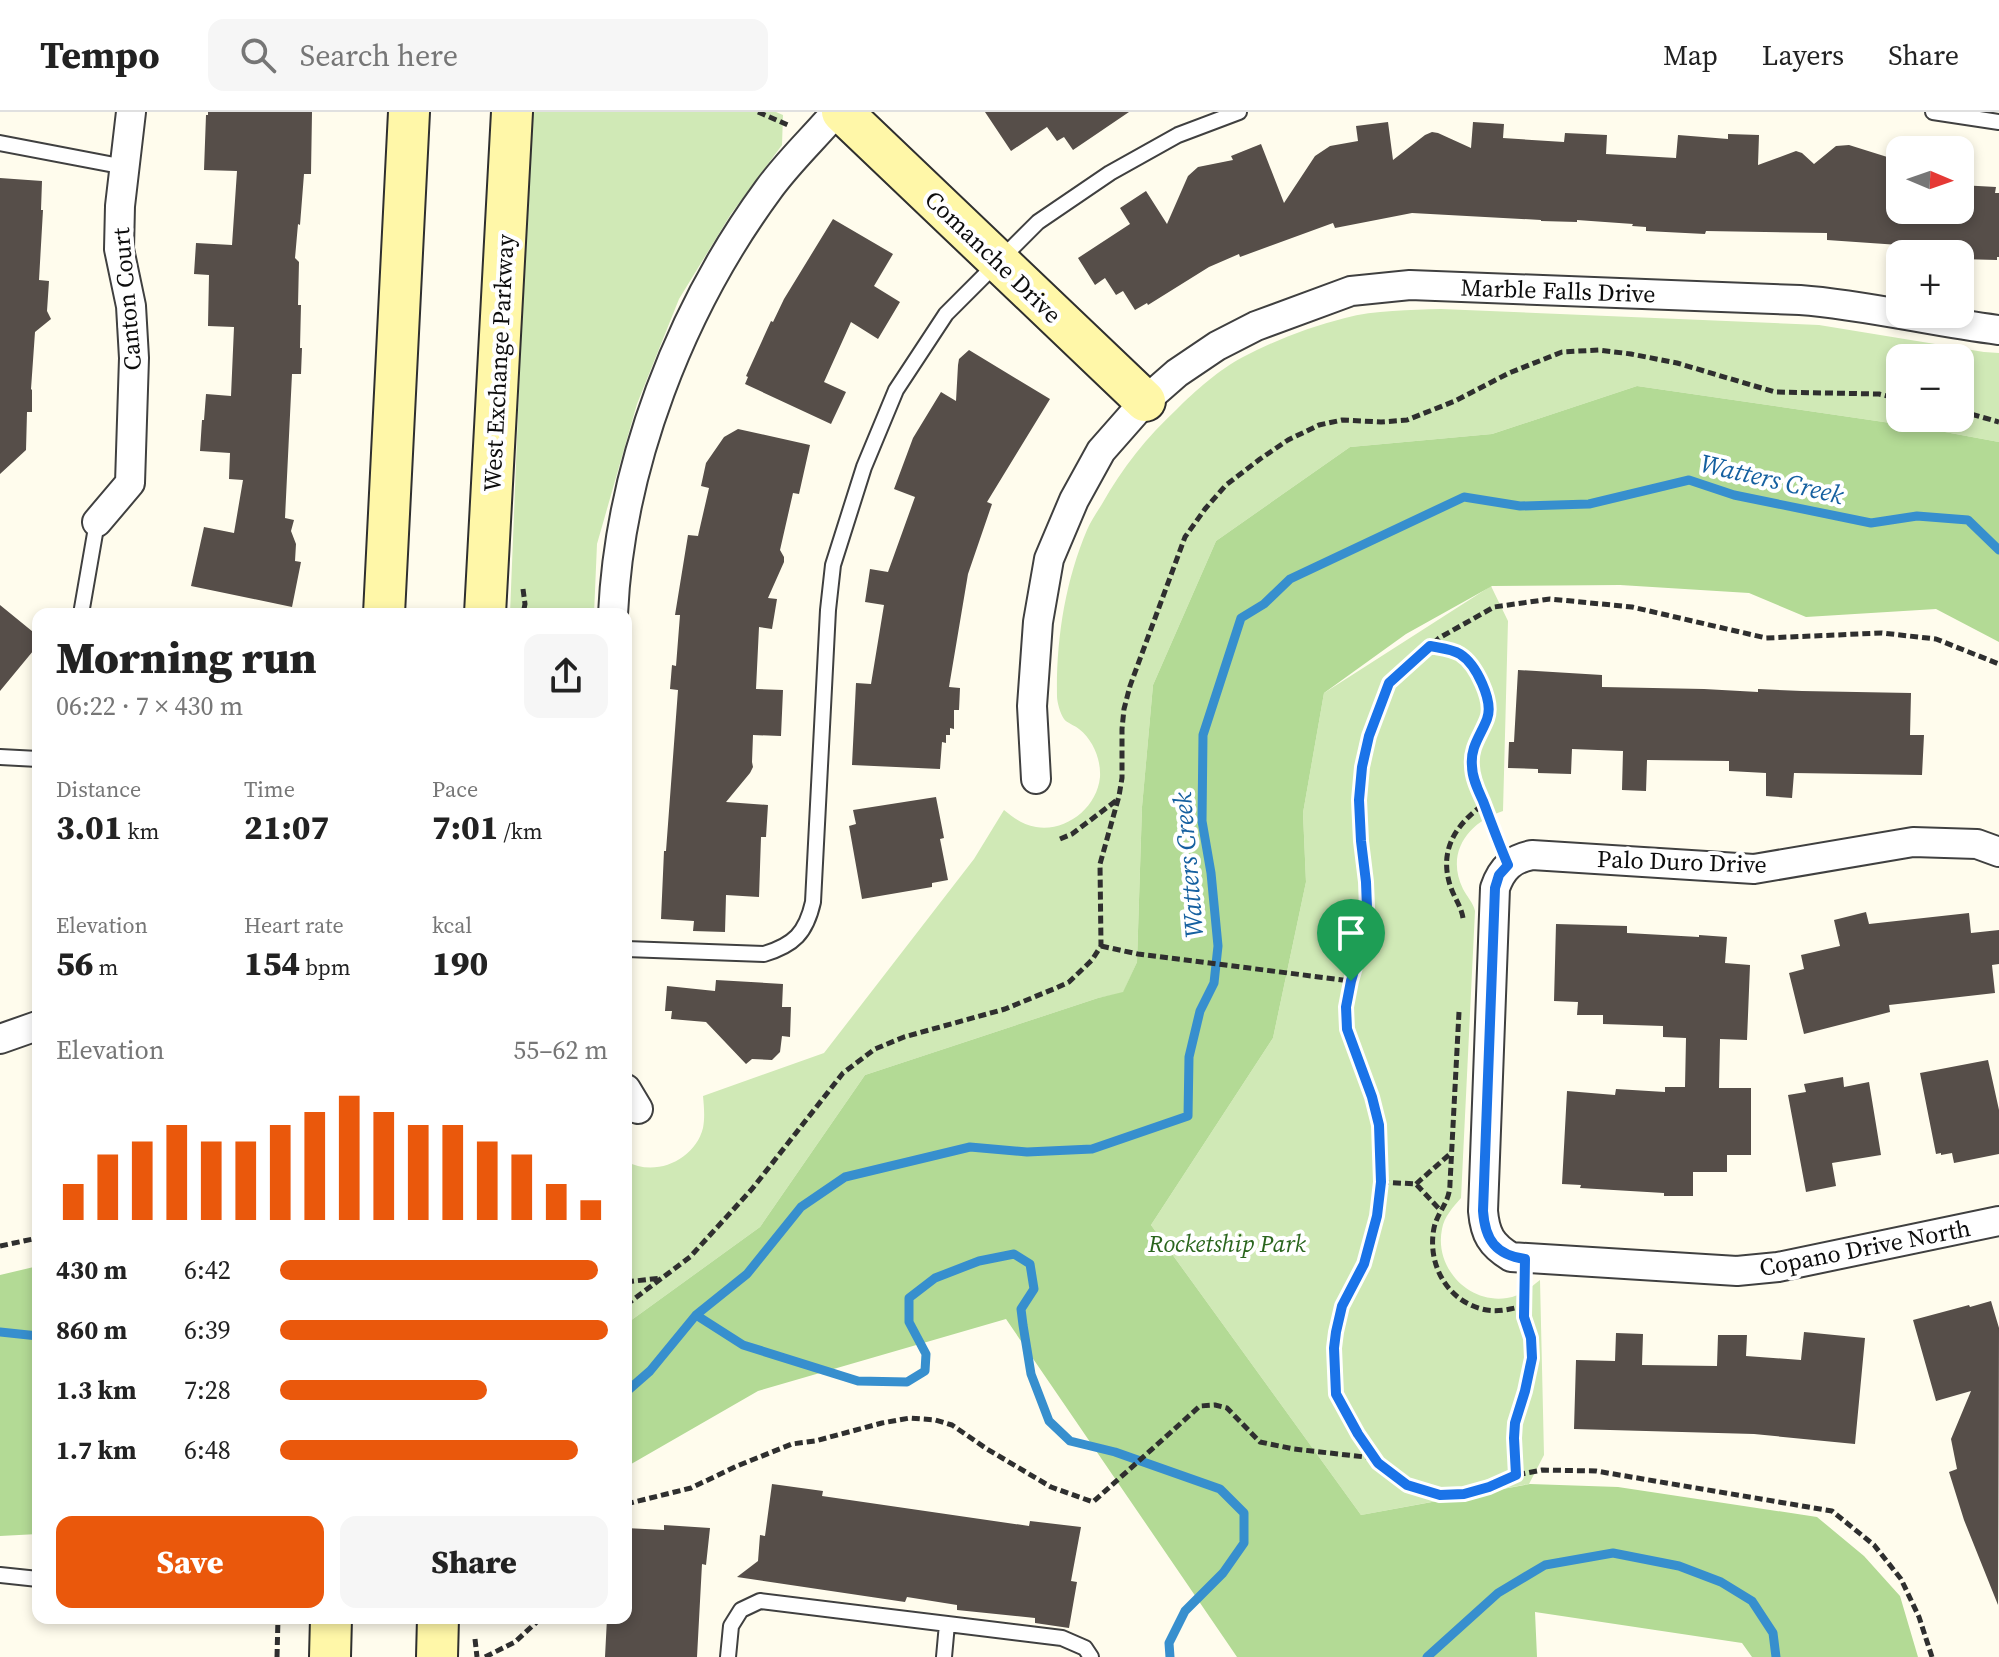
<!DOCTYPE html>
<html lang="en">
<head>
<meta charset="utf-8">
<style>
  body { margin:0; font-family:"Source Serif 4",serif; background:#f6f6f6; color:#222; height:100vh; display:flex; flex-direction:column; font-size:30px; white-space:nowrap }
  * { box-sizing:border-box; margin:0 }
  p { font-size:26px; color:#767676 }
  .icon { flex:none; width:44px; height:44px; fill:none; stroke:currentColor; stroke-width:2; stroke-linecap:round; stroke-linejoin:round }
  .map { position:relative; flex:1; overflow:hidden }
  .side { position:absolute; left:32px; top:496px; width:600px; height:1016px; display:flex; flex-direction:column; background:#fff; border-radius:16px; box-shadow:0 4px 12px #0003 }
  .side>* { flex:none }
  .needle { width:52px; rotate:92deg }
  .fabs { position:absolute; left:1886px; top:24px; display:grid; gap:16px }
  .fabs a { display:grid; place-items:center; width:88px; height:88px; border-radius:16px; background:#fff; box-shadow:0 4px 12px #0003; font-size:40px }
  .pin { position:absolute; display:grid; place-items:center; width:68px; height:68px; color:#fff; margin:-82px -34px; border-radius:50% 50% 50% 0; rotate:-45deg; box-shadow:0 0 8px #0007 }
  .pin .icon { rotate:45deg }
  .round { display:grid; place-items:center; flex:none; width:84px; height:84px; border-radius:16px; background:#f6f6f6 }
  .headline { display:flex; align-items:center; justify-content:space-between; height:136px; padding:0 24px }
  h1 { font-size:44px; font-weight:800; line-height:60px }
  .figures { display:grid; grid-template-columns:repeat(3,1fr); gap:12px; height:136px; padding:8px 24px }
  .figures div { display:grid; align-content:center }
  .figures b { font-size:34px; font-weight:800 }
  .figures small { font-size:22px; font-weight:400 }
  .figures p { font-size:22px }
  .chart { height:224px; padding:16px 24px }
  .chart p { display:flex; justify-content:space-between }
  .chart svg { width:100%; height:144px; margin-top:8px; stroke:#ea580c; stroke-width:6 }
  .primary-button { display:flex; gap:16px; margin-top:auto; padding:16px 24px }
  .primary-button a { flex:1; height:92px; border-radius:16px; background:#ea580c; color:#fff; font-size:32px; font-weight:800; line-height:92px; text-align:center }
  .primary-button a+a { background:#f6f6f6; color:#222 }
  ul { padding:0 24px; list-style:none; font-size:26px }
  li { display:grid; grid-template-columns:128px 96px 1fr; align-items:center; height:60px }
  li i { height:20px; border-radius:10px; background:#ea580c }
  header { display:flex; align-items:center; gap:48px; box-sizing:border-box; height:112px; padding:0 40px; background:#fff; border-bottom:2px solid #e0e0e0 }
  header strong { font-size:38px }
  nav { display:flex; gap:44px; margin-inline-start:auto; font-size:28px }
  .search { width:560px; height:72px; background:#f6f6f6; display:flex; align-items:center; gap:20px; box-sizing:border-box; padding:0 28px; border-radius:16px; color:#767676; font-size:30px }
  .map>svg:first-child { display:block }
  .green { fill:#d0e9b6; fill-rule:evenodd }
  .forest { fill:#b3da95 }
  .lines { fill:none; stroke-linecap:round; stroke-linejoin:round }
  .stream { stroke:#378fce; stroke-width:9 }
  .building { fill:#564e49 }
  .lane-casing { stroke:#404040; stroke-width:18 }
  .street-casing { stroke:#404040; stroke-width:32 }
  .secondary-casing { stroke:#2f2f2f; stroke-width:44 }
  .path { stroke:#2f2f2f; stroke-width:5; stroke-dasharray:8 4; stroke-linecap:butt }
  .lane { stroke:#fff; stroke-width:14 }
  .street { stroke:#fff; stroke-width:28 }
  .secondary { stroke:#fff7a8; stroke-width:40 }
  .route-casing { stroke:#fff; stroke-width:16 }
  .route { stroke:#1a73e8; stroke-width:10 }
  .labels { text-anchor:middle; stroke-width:8; stroke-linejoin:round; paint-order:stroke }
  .street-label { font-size:24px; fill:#0d0d0d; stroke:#fff }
  .park-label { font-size:24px; font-style:italic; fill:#2a651d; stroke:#fff }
  .water-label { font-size:26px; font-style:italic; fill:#1560a0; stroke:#fff }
</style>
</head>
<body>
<header>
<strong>Tempo</strong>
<div class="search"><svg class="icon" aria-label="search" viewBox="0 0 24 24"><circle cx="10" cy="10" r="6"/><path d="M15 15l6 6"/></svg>Search here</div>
<nav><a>Map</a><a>Layers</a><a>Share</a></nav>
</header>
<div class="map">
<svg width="1999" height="1545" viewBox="0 0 1999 1545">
  <rect width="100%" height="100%" fill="#fffced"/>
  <path class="green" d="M530,0h246l7,3 -1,30 -51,69 -52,85 -42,105 -40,140 -3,70h-84z
    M1441,197l378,16 165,27 15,1v89l-81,-15 -281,-41 -145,48 -142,13 -134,94 -63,144 -11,122 -5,155 -14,31 -25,5 -233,77 -105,152 -134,97v-163c29,17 69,-1 77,-33 2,-11 1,-21 0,-32l121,-43 150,-194 30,-49c10,8 19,15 32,17 30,5 61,-19 64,-50 1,-18 -7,-37 -21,-48 -5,-4 -12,-6 -15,-10 -4,-6 -7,-17 -7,-23 -1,-56 8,-114 30,-166 4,-9 10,-18 15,-26 20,-36 45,-67 75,-95 17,-17 44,-41 66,-52 32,-17 67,-30 102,-39 30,-8 65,-8 96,-9zM1900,246h60v60h-60z
    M1491,474l17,35 -5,190c-34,11 -58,41 -40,78 4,8 10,13 12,22l-14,287c-8,9 -17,19 -19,31 -8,39 27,75 65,69 13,-2 23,-10 33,-18l4,175 -15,29 -168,31 -210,-290 122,-187 33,-156 -3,-69 21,-120z"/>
  <path class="forest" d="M1637,274l281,41 81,15v200l-63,-33 -130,8 -57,-24 -129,-8 -128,1 -86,48 -82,59 -21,120 3,69 -33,156 -122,187 210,290 169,-31 88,3 199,30 47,39 36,40 18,61h-166l-10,-14 -207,-31 2,45h-300l-231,-338 -248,72 -132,76v-143l134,-97 105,-152 233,-77 25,-6 14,-30 5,-155 11,-122 63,-144 134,-94 142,-13z
    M38,1154v268l-38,2v-261z"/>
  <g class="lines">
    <path class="stream" d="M696,1203l47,30 115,36 49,1 18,-11 1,-17 -17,-32v-24l26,-20 44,-17 35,-7 16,10 4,25 -13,20 2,16 8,49 18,47 21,20 45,11 105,37 24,24v30l-21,30 -38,38 -16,32 1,14
      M0,1220l38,4
      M626,1280l24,-21 46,-56 51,-41 54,-67 44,-30 125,-30 57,5 65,-3 96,-33 1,-59 11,-46 14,-28 4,-37 -7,-73 -9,-52 1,-86 38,-117 23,-14 26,-25 174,-82 56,9 69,-2 100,-24 45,15 137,28 46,-7 51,4 31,30
      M1427,1545l71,-64 47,-28 68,-12 66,13 42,16 31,19 21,32 3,24"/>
  </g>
  <path class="building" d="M208,0h104l-1,62h-7l-4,51 -2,-1 -3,34 4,4 -1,43h3l-1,43h2l-1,26h-9l-7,144 9,2 -3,11 5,13 -1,17 6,1 -9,45 -101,-21 13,-59 30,6 9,-53 -14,-1 1,-26 -30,-2 2,-31h2l2,-26 25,2 3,-69 -26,-1 1,-51 -15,-1 2,-31 36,2 5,-74 -33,-1 2,-55h2z
    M985,0h144l-56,38 -9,-13 -7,4 -10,-14 -36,24z
    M1388,10l5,38 32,-25 7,-3 6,1 33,15 2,-26 31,2 -1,14 61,4 1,-9 42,2 -1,19 70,4 2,-23 50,4v-5l31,1 -1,30 38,-14 6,2 12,11 22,-18 13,-1 51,16v49h60v-25l36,2 -1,6h4v64h-2v3l-37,-1v-5h-32v-7l-101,-7v-7l-121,-2 -1,3 -59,-3v-4l-14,-1 1,-2 -56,-4v2l-36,-1v-1l-129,-7 -77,15 -2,-5 -93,34 -1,-3 -30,13 -61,38 -1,-2 -12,7 -12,-19 -7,4 -11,-17 -10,7 -17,-27 52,-34 -10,-16 26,-17 21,33 21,-48 10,-9 35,-7 -2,-4 30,-12 23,59 31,-47 15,-10 28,-5 -2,-15z
    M0,66l42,3 -1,29h2l-4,70 10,1 -2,30 4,8 -16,13 -4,57 1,1v22h-5l-1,38 -26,24z
    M833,107l60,35 -19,32 26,16 -22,37 -27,-17 -27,60 22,10 -15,32 -86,-40 3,-7 -2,-1 25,-55 2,1 11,-23z
    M969,238l81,49 -63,103 5,2 -24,70 -19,113 11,1 -1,22h-5v19l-4,-1v7h-4v8l-4,-1 -2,27 -88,-4 4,-82 15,1 13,-79 -19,-3 5,-33 18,3 27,-75 -21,-8 19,-51 28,-46 15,9 2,-36 1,-6z
    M738,317l72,16 -11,49 -6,-1 -13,57 4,7v5l-16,36 9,1 -5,30 -13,-2 -3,62 27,1 -2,46 -28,-1 -1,27 1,5 -3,6 -24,29 42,3 -2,32h-5l-2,60 -33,-2 -1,37 -32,-1 1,-10 -33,-2 3,-68h2l12,-161 -8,-1 2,-24 4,1 4,-51h-5l13,-80 10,1 11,-48 -8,-2 5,-23 18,-26z
    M0,493l38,31v9l-38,46z
    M1518,558l84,5v12l102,2 54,3v-3l44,2 109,2 -1,42h14l-2,40 -128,-2 -2,25 -26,-2v-23l-37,-2v-10l-82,-1 -1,31 -24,-1 1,-39 -51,-2 -1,25 -33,-1v-4l-30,-1 1,-26h5z
    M936,685l8,41 -4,1 8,41 -16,3v4l-70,12 -13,-73 7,-2 -3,-14z
    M1866,800l3,12 100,-11 2,20 28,-3v34l-7,1 3,28 -106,12 1,7 -86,22 -15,-61 15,-4 -3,-14 39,-9 -6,-26z
    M1556,812l71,2v7l72,4v-2l28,2 -2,26 25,2 -3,75 -27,-1 -1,49h32v67h-24v17h-34v24h-29v-3l-84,-5 1,-3 -19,-1 5,-93 48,4 1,-6 49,3v-5h20l1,-49 -23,-1v-11l-60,-2v-9h-26l1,-13 -24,-1z
    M716,868l67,4 -1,23h9l-1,30 -8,-1 -2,16 -8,8 -20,-1 -6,5 -40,-42 -35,-3 1,-8h-7l2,-25 48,5z
    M1988,948l11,50v44l-45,9 -2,-10 -11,2v-2l-5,1 -16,-81z
    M1843,965l1,10 25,-5 12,73 -49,8 4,23 -30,6 -18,-97 18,-3 -2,-8z
    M1991,1189l8,27 -1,277 -34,-85 -15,-48 8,-3 -6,-30 20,-48 -35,10 -23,-81 56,-15 1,2z
    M1804,1220l61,6 -10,106 -101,-10 -180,-5 2,-69 39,1 1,-28 27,1 -1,31 75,1 1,-31h29l-1,21 55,4z
    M772,1372l51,7 -1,5 207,30 1,-5 51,6 -10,54 6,1 -8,46 -34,-5v-5l-78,-8v-5l-50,-8 -2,5 -168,-25 21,-16 2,-26 5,1z
    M664,1413l46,3 -4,37 -4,-1 -5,93h-92l2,-39h19v-90l38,2z"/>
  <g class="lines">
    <g class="lane-casing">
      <path id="lane" d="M1933,0l66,10
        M0,31l125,24
        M81,502l16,-92
        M0,645l38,2
        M626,837l138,5c30,-9 42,-21 49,-52l15,-292 5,-45 31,-98 32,-77 50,-76 92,-92 72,-49 68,-38 61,-23
        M0,1463l38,4
        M728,1545l3,-31 10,-16 19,-9 302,37 23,10 6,9
        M944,1545l3,-33"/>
    </g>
    <g class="street-casing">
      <path id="street" d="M97,410l33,-39 4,-125 -3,-52 -12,-57 1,-43 11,-94
        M613,502c7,-149 67,-304 155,-424 20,-28 46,-52 68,-78
        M1036,667l-4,-73 6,-84 11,-63 25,-59 27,-49 44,-50 32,-28 40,-27 39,-20 95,-35 59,-6 390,15c67,5 132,22 199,30
        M1999,740l-22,-8 -64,-2 -159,27 -222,-14c-20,4 -30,13 -37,33l-12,323c2,23 8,34 28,46l226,14 41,-4 221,-46
        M0,927l37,-13
        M626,977l12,20"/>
    </g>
    <g class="secondary-casing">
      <path id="secondary" d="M842,0l303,289
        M384,502l25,-502
        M485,502l27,-502
        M330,1545l1,-39
        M437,1545l1,-39"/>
    </g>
    <path class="path" d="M758,0l30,13
      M1960,299l39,11
      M523,477l2,15 -2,10
      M1430,534c9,2 22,2 30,8 16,10 34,47 27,65 -6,16 -17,28 -15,47 1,21 18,55 26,76
      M1060,727l12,-5 45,-34
      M1463,806c-2,-12 -8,-19 -12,-30 -13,-37 4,-63 33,-84
      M1101,834l37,8 213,27
      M1459,900c-3,57 -6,114 -9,171 0,20 -12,27 -16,45 -7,35 12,72 48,81 15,4 28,0 42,-3
      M1381,1070l35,2 25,27
      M1416,1072l35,-31
      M0,1134l38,-8
      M626,1170l35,-4
      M626,1193l64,-48 62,-68 91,-116 32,-24 29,-12 101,-28 51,-21 13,-6 23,-22 9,-14 -1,-82 19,-68 3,-18v-49l2,-20 6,-23 55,-149 20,-28 21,-24 34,-26 28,-19 31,-15 23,-5 39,2 26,-2 48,-19 54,-28 53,-21 37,-2 32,4 46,9 98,29 104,2 21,5
      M1516,1363l-2,-37 1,-15 10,-32 7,-33 -1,-20 -7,-21 1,-33
      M626,1392l65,-16 46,-22 55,-22 23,-3 67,-18 28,-5 25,2 17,5 35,24 64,38 42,15 107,-96 15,-1 12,3 33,34 34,7 80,9
      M475,1527l2,18
      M277,1545l1,-39
      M485,1545l30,-15 26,-24
      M1932,1545l-13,-40 -18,-38 -27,-34 -42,-34 -236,-40 -54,-1 -26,5 -27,12 -25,7 -24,1 -33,-10 -29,-22 -20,-29 -22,-40 -2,-46 2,-16 6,-26 22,-42 13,-48 4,-34 -2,-57 -7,-28 -25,-68 -1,-22 5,-26 13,-45 3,-28 -1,-26 -5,-41 -2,-41 3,-33 7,-31 20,-53 50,-45 55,-31 56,-8 82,8 134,31 116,-5 54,6 63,25"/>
    <use href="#lane" class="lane"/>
    <use href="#street" class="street"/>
    <use href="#secondary" class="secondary"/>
  </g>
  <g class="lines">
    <g class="route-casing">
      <path id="route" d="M1430,534c10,2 22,3 30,8 16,10 34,47 27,65 -6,16 -17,28 -15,47 0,12 6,24 11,35 8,21 16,43 25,64l-9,10 -4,13 -12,323c2,29 13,44 42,48l-1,58 7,21 1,20 -7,33 -10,32 -1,15 2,37 -27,12 -25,7 -24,1 -33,-10 -29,-22 -20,-29 -22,-40 -2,-46 2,-16 6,-26 22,-42 13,-48 4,-34 -2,-57 -7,-28 -25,-68 -1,-22 5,-26 13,-45 3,-28 -1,-26 -5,-41 -2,-41 3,-33 7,-31 20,-53z"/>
    </g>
    <use href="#route" class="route"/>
  </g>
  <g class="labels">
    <g class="street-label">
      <text transform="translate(993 145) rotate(44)" y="8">Comanche Drive</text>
      <text transform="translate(1558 179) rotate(2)" y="8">Marble Falls Drive</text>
      <text transform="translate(127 187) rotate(-95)" y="8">Canton Court</text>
      <text transform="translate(499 251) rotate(-87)" y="8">West Exchange Parkway</text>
      <text transform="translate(1682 750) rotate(2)" y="8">Palo Duro Drive</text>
      <text transform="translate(1865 1136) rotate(-11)" y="8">Copano Drive North</text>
    </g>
    <g class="park-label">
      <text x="1227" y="1140">Rocketship Park</text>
    </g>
    <g class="water-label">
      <text transform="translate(1772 367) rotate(13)" y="9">Watters Creek</text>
      <text transform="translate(1188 753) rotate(-95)" y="9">Watters Creek</text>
    </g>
  </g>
</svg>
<div class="fabs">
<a><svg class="needle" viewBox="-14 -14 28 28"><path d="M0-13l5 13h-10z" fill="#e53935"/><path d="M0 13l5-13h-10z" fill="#767676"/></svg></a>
<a>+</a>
<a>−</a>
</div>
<div class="pin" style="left:1351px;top:869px;background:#1e9e55"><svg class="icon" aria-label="arrive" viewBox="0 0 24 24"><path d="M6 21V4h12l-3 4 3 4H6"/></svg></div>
<section class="side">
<div class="headline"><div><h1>Morning run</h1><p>06:22 · 7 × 430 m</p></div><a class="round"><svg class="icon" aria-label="share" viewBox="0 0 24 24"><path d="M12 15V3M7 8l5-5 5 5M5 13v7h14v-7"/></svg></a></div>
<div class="figures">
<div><p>Distance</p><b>3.01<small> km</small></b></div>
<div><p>Time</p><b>21:07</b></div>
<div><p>Pace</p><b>7:01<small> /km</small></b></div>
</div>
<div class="figures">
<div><p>Elevation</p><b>56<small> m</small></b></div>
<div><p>Heart rate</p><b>154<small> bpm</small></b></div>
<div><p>kcal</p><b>190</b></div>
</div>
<div class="chart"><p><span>Elevation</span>55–62 m</p>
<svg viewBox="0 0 160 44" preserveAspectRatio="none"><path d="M5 44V33M15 44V24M25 44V20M35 44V15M45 44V20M55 44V20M65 44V15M75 44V11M85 44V6M95 44V11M105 44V15M115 44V15M125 44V20M135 44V24M145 44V33M155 44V38"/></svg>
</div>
<ul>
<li><b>430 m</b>6:42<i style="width:97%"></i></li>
<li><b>860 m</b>6:39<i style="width:100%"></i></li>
<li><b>1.3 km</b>7:28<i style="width:63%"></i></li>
<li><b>1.7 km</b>6:48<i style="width:91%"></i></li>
</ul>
<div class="primary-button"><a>Save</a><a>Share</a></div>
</section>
</div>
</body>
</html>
